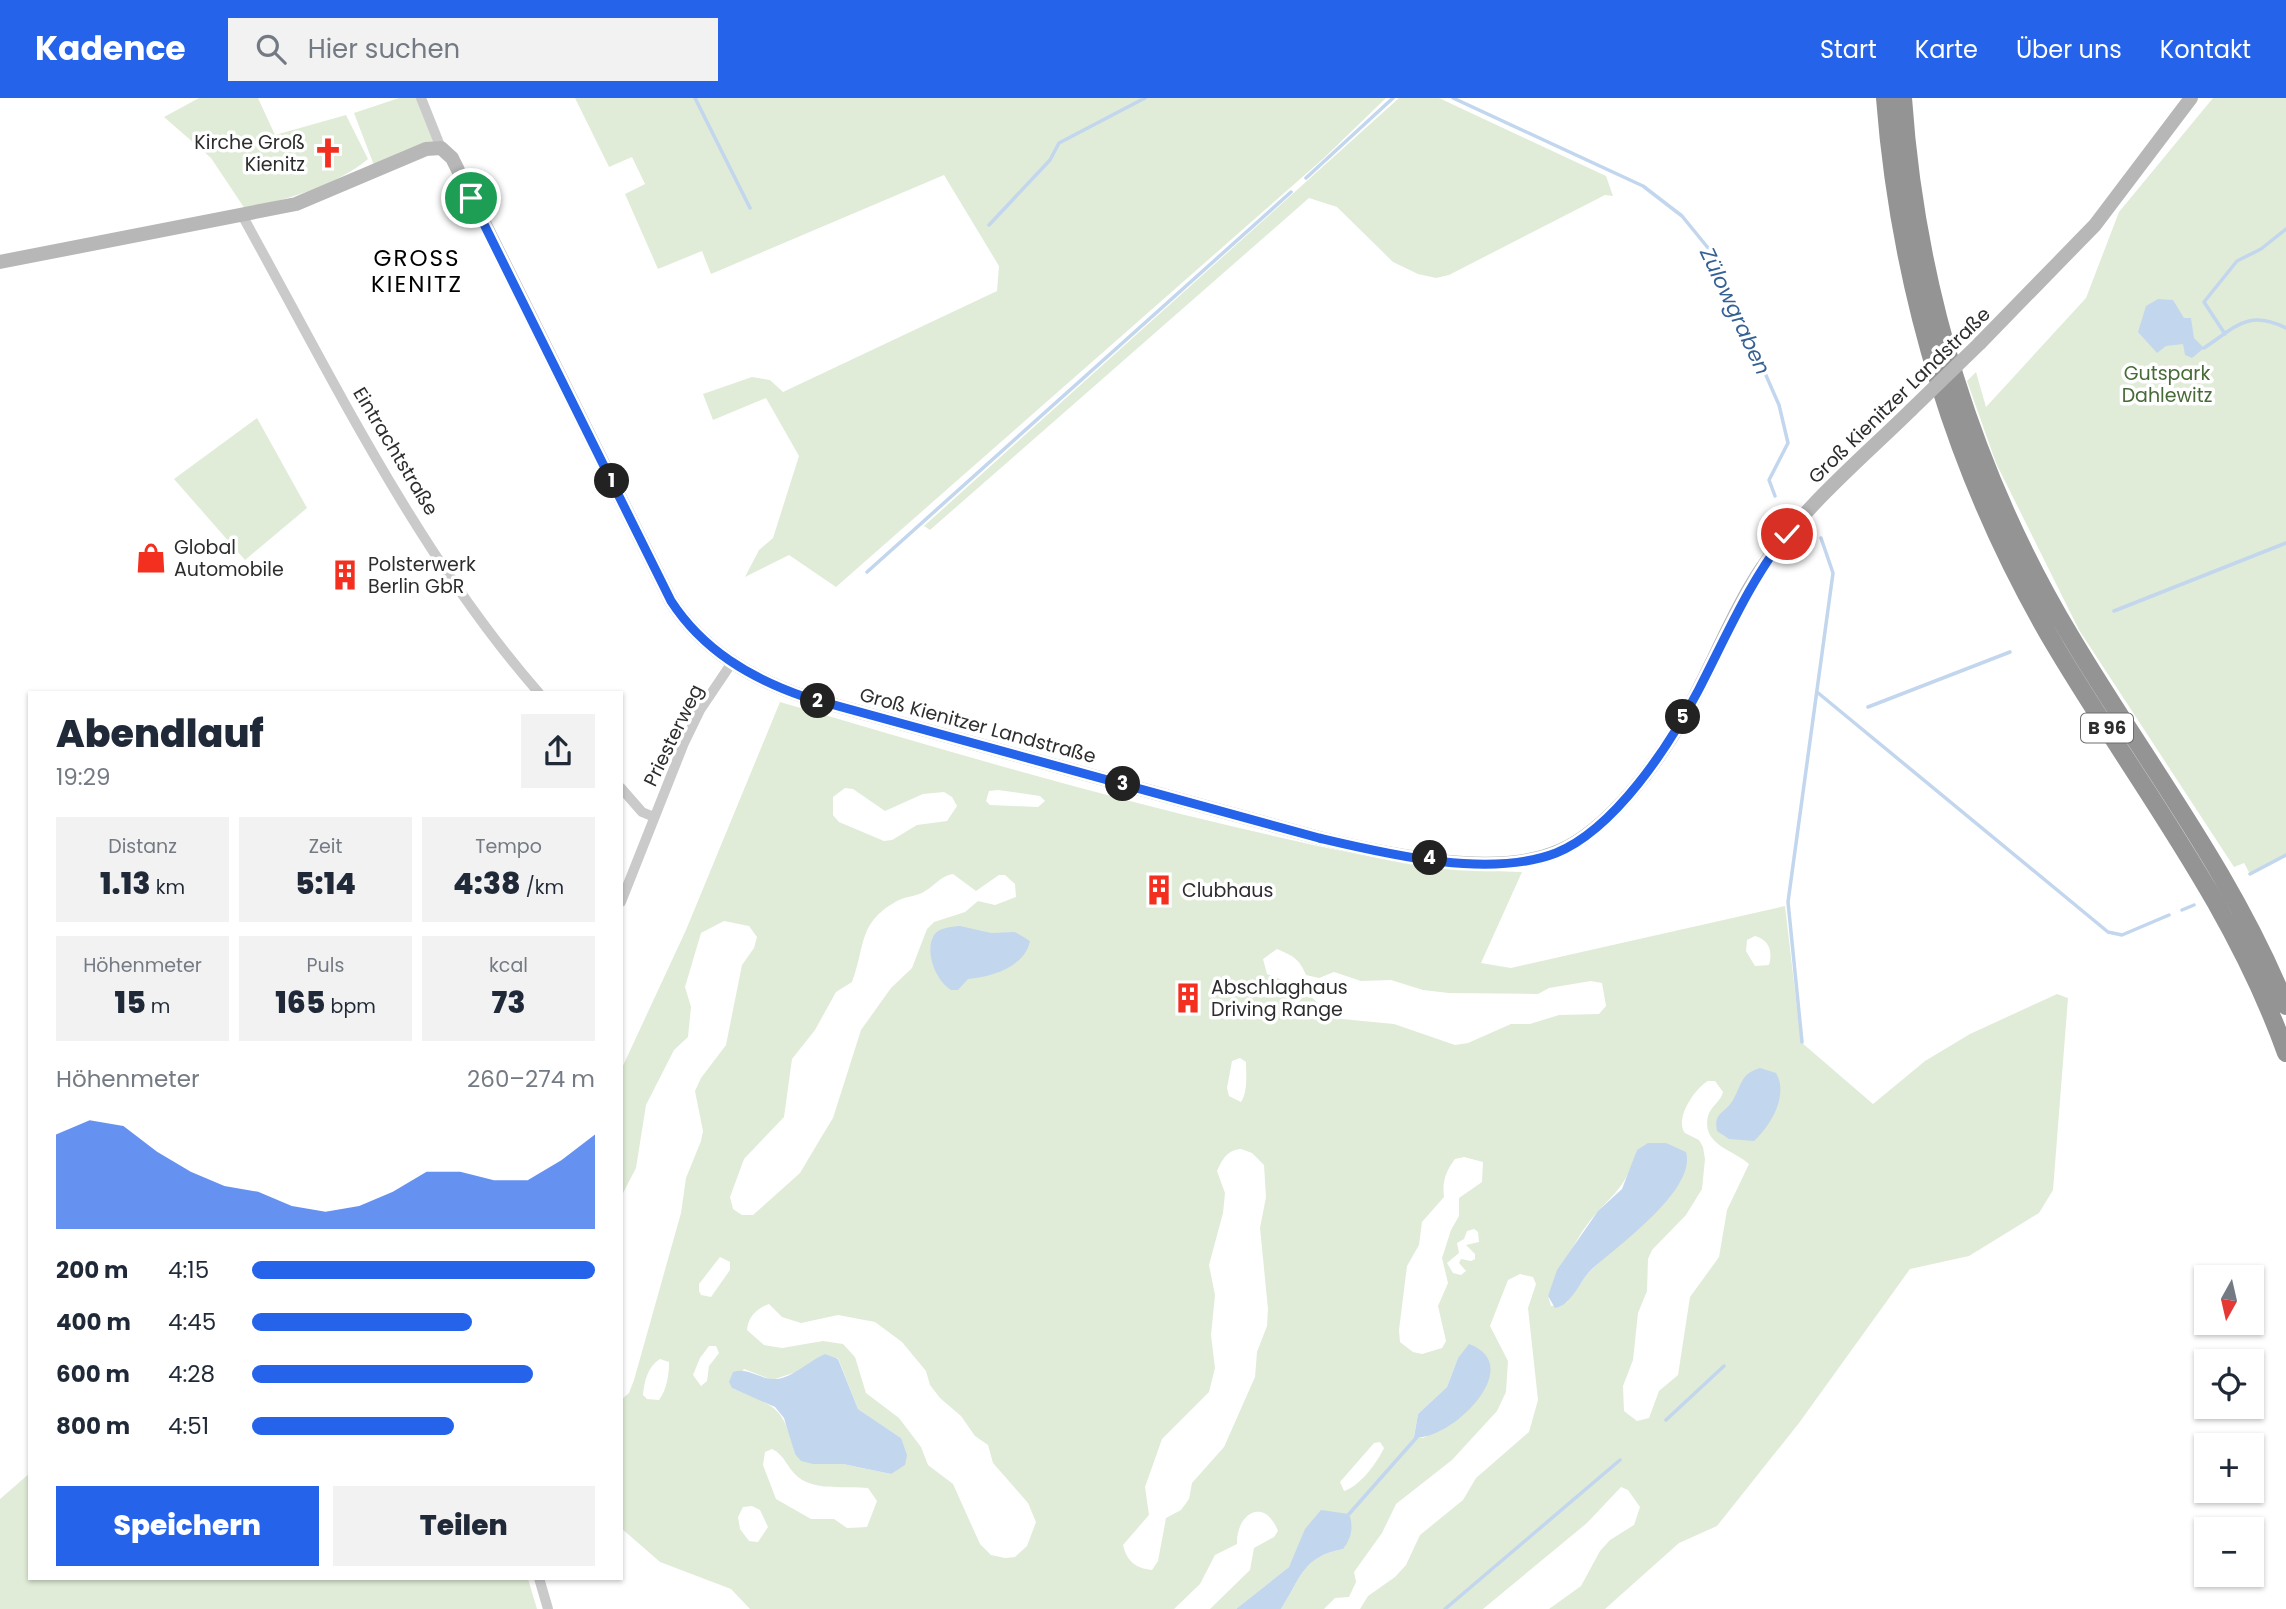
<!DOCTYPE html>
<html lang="de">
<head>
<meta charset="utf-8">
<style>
  body { margin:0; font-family:Poppins,sans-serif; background:#f2f2f3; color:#1f2937; height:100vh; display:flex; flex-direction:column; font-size:26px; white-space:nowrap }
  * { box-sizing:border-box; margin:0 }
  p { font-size:23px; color:#747a83 }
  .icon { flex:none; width:38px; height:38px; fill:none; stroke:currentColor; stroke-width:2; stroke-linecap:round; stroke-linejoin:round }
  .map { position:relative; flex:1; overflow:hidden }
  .details { position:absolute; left:28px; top:593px; width:595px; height:889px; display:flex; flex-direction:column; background:#fff; border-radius:0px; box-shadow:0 2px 5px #0004 }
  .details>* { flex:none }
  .needle { width:46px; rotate:188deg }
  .fabs { position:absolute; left:2194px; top:1167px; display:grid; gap:14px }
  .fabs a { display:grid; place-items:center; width:70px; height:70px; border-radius:0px; background:#fff; box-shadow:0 2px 5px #0004; font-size:35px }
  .pin { position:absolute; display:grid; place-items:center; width:60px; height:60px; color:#fff; margin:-30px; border:4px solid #fff; border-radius:50%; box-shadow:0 2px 7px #0007 }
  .km { position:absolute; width:35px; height:35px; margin:-18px; border-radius:50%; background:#222; color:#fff; font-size:19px; line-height:35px; text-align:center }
  .round { display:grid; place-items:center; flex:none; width:74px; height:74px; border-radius:0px; background:#f2f2f3 }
  .summary { display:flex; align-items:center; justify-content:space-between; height:119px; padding:0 28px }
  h1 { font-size:38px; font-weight:800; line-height:52px }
  .figures { display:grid; grid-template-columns:repeat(3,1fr); gap:10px; height:119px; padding:7px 28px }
  .figures div { display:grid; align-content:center; border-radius:0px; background:#f2f2f3; text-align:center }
  .figures b { font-size:30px; font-weight:800 }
  .figures small { font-size:19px; font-weight:400 }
  .figures p { font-size:19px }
  .chart { height:196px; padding:14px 28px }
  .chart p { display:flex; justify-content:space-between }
  .chart svg { width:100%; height:126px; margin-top:7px; fill:#2563eb; opacity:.7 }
  .action { display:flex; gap:14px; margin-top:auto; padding:14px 28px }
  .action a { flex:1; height:80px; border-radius:0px; background:#2563eb; color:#fff; font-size:28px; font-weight:800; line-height:80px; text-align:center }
  .action a+a { background:#f2f2f3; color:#1f2937 }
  ul { padding:0 28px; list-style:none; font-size:23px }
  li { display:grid; grid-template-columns:112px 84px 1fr; align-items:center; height:52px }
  li i { height:18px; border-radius:9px; background:#2563eb }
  header { display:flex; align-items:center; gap:42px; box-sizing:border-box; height:98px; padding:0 35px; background:#2563eb; color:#fff }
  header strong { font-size:33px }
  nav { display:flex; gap:38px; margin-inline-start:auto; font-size:24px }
  .search { width:490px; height:63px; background:#f2f2f3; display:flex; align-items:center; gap:18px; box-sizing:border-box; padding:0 24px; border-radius:0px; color:#747a83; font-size:26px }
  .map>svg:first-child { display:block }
  .green { fill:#e0ecd8; fill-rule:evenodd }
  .water { fill:#c2d6ee }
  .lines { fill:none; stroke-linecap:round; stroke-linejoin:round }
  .stream { stroke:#c2d6ee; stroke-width:3.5 }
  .street { stroke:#cacaca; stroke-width:10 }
  .secondary { stroke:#b7b7b7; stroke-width:14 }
  .highway { stroke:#949494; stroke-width:18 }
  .secondary-bridge { stroke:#b7b7b7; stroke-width:14 }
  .route-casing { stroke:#fff; stroke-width:14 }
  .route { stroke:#2563eb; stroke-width:9 }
  .labels { text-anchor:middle; stroke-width:7; stroke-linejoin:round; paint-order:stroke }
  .shield { fill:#fff; stroke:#6c6c6c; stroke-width:2 }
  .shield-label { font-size:18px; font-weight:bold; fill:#2d2d2d }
  .poi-label { font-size:19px; fill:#2d2d2d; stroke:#fff; text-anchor:start }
  .park-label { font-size:19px; fill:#476b37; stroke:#fff }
  .street-label { font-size:19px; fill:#2d2d2d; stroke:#fff }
  .water-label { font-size:21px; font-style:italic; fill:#356195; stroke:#fff }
  .quarter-label { font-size:23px; letter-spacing:2px; fill:#000; stroke:#fff }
</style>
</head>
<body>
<header>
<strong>Kadence</strong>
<div class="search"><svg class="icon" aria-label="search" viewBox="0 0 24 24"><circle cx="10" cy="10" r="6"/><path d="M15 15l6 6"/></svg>Hier suchen</div>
<nav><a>Start</a><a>Karte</a><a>Über uns</a><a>Kontakt</a></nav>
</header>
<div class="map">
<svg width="2286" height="1511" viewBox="0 0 2286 1511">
  <rect width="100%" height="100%" fill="#fff"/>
  <path class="green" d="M199,0h59l17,37 71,-20 22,44c-34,28 -81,40 -123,50l-34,-51 -47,-41z
    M399,0h21l18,46 -63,24 -21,-55z
    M575,0h811l-62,60 -488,429 -47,-32 -44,22 14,-27 14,-12 26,-82 -33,-58 -53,22 -10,-26 49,-17 18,3 13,12 214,-101 2,-25 -55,-91 -233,99 -9,-23 -44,18 -33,-75 20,-10 -13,-27 -23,10z
    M1399,0h40l167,78 7,20 -8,-1 -156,80 -13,3 -18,-4 -25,-12 -56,-55 -28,-9 -379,332 -6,-4z
    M2213,0h73v758l-36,18 -6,-11 -10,4 -155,-237 -83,-167 -29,-82 9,-9 10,35 100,-109 33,-86z
    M257,320l50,90 -62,52 -71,-81z
    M780,604c151,44 301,89 455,125 98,23 185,43 287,45l-41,91 30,5 274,-62 16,136 72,62 52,-43 45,-27 87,-40 11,4 -15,192 -14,23 -70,43 -59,13 -111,154 -82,103 -38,17 -74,66h-56l32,-23 19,-35 10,-11 24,-15 6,-18 -12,-17 -7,-3 -34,36 -104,86h-123l8,-13 27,-19 11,-12 14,-30 43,-35 13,-22 53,-46 9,-32 -10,-92 8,-24 -3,-7 -13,-3 -12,6 -18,46 18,35 -2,31 -9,19 -45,49 -56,44 -14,29 -28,39 2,10 -7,15 -14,1 -11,11h-43c20,-31 21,-52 62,-60l-46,3 -8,15 -53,42h-26l40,-39 4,-22 20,-11 4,-6c-14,-35 -42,-17 -41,13l-22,11 -15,29 -26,25h-424l-19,-20 -71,-27 -39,-34v-128l8,-7 5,-13 47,-167 5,-35 15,-37 2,-10 -8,-40 6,-13 25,-33 16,-80 12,-17 3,-11 -8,-11 -25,-5 -23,12 -16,54 6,20 -3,30 -14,13 -28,55 -10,63 -15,29v-127l65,-140zM845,690l8,1 32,22 38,-17 21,-2 8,5 5,9 -10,15 -30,4 -25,15 -8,1 -45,-19 -6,-7v-18zM998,692l42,6 5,5 -7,6 -48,-2 -4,-4 3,-10zM953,776l23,17 23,-16h6l10,9 1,13 -21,8 -17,-4 -13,11 -31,10 -7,7 -15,39 -21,20 -30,42 -28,88 -11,18 -22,37 -47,42h-11l-9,-6 -3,-12 14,-38 40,-42 8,-58 23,-29 21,-38 16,-10c14,-36 5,-60 47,-82 9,-4 19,-4 26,-9 11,-6 15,-15 28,-17zM1755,838c14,4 18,15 14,29l-14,1 -9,-15 1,-11zM1277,851c16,7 22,9 29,26l13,3 15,-6 27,9 30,-1 32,10 26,3 89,1 11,-6 42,-7 11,2 4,23 -7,8 -40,1 -29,9h-19l-43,19 -13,2 -61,-21 -52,-5 -17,-9 -24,-23 -34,-13 -4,-15zM1240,960l6,4c0,13 2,29 -5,40l-12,-6 -2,-8 5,-27zM1708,983h7l8,11c-2,9 -12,14 -15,24 -7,29 26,34 41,48l-22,46 -8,47 -29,40 -12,78 -19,16 -10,27 -12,3 -13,-10 -1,-25 10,-26 5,-47 9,-22 1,-32 4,-9 34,-35 16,-26 3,-30 -2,-12 -4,-7 -14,-7c-11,-14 10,-45 23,-52zM1241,1051l11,4 12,12 2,32 -6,31 8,81 -1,17 -10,26 -2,25 -31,70 -32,36 -3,16 -8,11 -15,8 -8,43 -6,9c-16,-2 -25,-8 -29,-25l26,-30 -4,-28 17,-48 47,-47 6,-24 -4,-33 4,-40 -6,-30 14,-52 2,-20 -8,-22c5,-11 10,-21 24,-22zM1637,1052l33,47 -81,75 -22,30 -16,4 -3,-10c11,-22 21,-44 34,-64 24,-36 42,-36 55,-82zM1464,1059l19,5 -1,20 -23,16v18l-8,14 -9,28 6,25 -10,23 8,35 -4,7 -20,6 -9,-2 -13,-10 -1,-12 8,-64 12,-21 3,-23 22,-25c-2,-16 2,-26 11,-38zM1474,1131l4,3 1,10 -13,3 9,9v5l-4,2 -10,-2 -2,4 7,8 -5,4 -8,-2 -6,-10 12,-10 -2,-10 7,-4 3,-8zM720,1159l10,5v8l-19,27 -10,-2 -2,-4v-7zM769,1206l13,13 19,6 37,-8 37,7 27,20 24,29 4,14 10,13 21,18 14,20 13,9 5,18 35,40 8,19 -9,24 -12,11 -10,1 -14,-3 -11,-11 -27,-60 -25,-19 -7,-18 -22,-29 -33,-25 -11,-36 -12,-13 -20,-3 -41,7 -18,-3 -17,-15c1,-13 10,-22 22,-26zM709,1248h7l3,7 -10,13 -2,15 -6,5 -8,-11 7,-17zM838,1260l20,51 43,29 -10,36 -48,-10h-30l-18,-10c-12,-49 -19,-47 -63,-66l12,-19 28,11zM1458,1260l-3,62 -32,18 -9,-2 4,-22 29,-27zM660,1261l9,3c0,13 -2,27 -10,38l-12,-1 -4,-4c1,-13 5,-29 17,-36zM1380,1344l4,6c-7,15 -25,39 -40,43l-4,-9 34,-39zM772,1351c13,6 15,19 26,28 19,15 48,8 70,11l9,13 -10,26 -20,1 -13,-9h-23l-35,-20 -13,-34 2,-13zM752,1408l8,4 8,17 -10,15 -9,-1 -9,-12 -2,-12 5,-10z
    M30,1375v105l498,1 9,30h-537v-110z"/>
  <path class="water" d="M2158,201l15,1 11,18h7l3,20 10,10 -12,10 -7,-3 -2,-11 -17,2 -9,7 -19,-21 8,-26z
    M960,828l31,7 24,-1 15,9c-5,26 -39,36 -62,38l-10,11h-7c-15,-9 -27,-38 -17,-55 6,-8 17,-8 26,-9z
    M1760,970l16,5c13,22 -5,52 -22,68l-25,-2 -12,-8c-4,-19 9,-18 16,-31 9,-15 7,-26 27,-32z
    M1648,1045h18l20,9c11,38 -70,95 -95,118 -12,12 -19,35 -36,38l-7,-12 9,-26 41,-59 24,-22 15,-39z
    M1469,1246c60,22 -21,99 -55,93l4,-23 29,-27 11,-29z
    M825,1256l13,5 20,50 43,29 6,17 -2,10 -14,9 -48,-10h-30l-12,-3 -6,-7 -11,-36 -9,-11 -43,-19 -3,-6 4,-10c16,-5 27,8 43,7 16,-1 33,-18 49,-25z
    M1321,1412l28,4c5,13 2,25 -6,35 -41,8 -42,29 -62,60h-45l53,-42 16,-38z"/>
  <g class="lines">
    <path class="stream" d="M695,0l55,110
      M1453,0l190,88 39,30 31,38 66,151 9,38 -19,37 6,16
      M1306,80l87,-80
      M989,127l61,-65 9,-17 86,-45
      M2225,236l-21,-32 33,-41 24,-12 25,-20
      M2204,250c32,-21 44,-39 82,-20
      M867,474l424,-380
      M2114,513l172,-68
      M1817,594l291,240 14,3 47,-20
      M1868,609l142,-55
      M2250,776l36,-19
      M2182,812l12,-5
      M1802,944l-14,-140 45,-329 -12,-35
      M1666,1322l58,-54
      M1349,1416l68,-77
      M1445,1511l175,-149"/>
    <path class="street" d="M421,0l20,50
      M242,117c89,161 176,340 297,478
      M621,690l21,24 12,5
      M621,804l63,-159 16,-33 31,-46
      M539,1480l9,31"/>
    <path class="secondary" d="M0,164l296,-58 130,-55 15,-1 11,10 219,443c32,49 79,77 134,96l514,141c66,16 177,41 240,13 51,-22 100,-90 127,-138 27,-48 46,-100 76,-145 40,-60 98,-108 149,-158
      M1980,245l115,-118 96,-127"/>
    <path class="highway" d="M1885,0c15,194 72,383 172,551 80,134 176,255 229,404
      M1903,0c13,190 70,376 168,539 73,123 161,235 215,369"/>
    <path class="secondary-bridge" d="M1911,312l69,-67"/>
  </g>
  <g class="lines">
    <g class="route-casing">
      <path id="route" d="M471,100l200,403c32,49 79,77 134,96l514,141c68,16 170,41 237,15 59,-24 113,-107 142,-162 28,-54 51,-109 89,-157"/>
    </g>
    <use href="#route" class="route"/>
  </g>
  <defs>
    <g id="church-bare" transform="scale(2.415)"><path d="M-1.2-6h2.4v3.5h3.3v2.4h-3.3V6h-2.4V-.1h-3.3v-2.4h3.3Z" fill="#f32f1f" stroke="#fff" stroke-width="2.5" paint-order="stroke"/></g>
    <g id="shop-bare" transform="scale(2.415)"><path d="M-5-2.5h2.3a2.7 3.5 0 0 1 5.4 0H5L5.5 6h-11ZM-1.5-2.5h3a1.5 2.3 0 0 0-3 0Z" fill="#f32f1f" stroke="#fff" stroke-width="2.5" paint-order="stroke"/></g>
    <g id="building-bare" transform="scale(2.415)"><path d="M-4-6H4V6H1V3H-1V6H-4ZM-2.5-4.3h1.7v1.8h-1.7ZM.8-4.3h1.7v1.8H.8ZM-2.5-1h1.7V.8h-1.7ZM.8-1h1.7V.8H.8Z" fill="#f32f1f" stroke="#fff" stroke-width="2.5" paint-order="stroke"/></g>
  </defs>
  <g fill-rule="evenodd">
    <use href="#church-bare" x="328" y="55"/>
    <use href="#shop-bare" x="151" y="460"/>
    <use href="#building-bare" x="345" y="477"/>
    <use href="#building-bare" x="1159" y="792"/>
    <use href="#building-bare" x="1188" y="900"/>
  </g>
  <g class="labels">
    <rect class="shield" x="2081" y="615.5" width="52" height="29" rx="5"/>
    <g class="shield-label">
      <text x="2107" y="636">B 96</text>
    </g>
    <g class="poi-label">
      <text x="305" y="51" text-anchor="end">Kirche Groß<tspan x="305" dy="22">Kienitz</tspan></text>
      <text x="174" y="456">Global<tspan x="174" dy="22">Automobile</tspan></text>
      <text x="368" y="473">Polsterwerk<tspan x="368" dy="22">Berlin GbR</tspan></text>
      <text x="1182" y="799">Clubhaus</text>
      <text x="1211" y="896">Abschlaghaus<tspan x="1211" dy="22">Driving Range</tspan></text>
    </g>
    <g class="park-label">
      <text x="2167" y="282">Gutspark<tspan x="2167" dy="22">Dahlewitz</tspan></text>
    </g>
    <g class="street-label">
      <text transform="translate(1899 297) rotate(-44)" y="7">Groß Kienitzer Landstraße</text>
      <text transform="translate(396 353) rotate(59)" y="7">Eintrachtstraße</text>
      <text transform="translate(978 627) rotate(15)" y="7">Groß Kienitzer Landstraße</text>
      <text transform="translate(673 637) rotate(-64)" y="7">Priesterweg</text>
    </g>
    <g class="water-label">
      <text transform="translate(1735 213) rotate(65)" y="7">Zülowgraben</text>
    </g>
    <g class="quarter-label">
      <text x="417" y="168">GROSS<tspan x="417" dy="26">KIENITZ</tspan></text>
    </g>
  </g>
</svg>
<div class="fabs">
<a><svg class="needle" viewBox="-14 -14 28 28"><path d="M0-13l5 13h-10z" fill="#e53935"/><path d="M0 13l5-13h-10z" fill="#747a83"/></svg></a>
<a><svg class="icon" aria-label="locate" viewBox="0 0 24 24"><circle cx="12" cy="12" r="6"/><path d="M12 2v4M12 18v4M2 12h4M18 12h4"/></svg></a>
<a>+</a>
<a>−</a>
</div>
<div class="pin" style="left:471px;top:100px;background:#1e9e55"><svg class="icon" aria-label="arrive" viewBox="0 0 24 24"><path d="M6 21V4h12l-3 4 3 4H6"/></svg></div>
<div class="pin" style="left:1787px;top:436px;background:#d93025"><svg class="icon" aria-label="check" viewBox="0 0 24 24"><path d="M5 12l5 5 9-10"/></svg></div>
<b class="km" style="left:612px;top:383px">1</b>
<b class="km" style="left:818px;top:603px">2</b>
<b class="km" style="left:1123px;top:686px">3</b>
<b class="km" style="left:1430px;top:760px">4</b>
<b class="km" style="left:1683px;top:619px">5</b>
<section class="details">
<div class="summary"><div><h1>Abendlauf</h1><p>19:29</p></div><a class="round"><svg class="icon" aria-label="share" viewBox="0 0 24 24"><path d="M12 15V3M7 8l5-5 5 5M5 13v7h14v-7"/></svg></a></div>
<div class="figures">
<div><p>Distanz</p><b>1.13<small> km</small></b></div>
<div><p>Zeit</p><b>5:14</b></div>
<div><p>Tempo</p><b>4:38<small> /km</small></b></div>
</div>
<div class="figures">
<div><p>Höhenmeter</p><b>15<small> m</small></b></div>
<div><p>Puls</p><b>165<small> bpm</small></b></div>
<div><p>kcal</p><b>73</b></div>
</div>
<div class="chart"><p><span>Höhenmeter</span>260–274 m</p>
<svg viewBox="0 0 160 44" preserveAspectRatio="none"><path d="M0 44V11L10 6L20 8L30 17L40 24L50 29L60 31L70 36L80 38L90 36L100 31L110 24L120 24L130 27L140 27L150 20L160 11V44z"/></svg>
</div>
<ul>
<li><b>200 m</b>4:15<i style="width:100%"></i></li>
<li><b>400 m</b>4:45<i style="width:64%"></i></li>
<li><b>600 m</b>4:28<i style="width:82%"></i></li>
<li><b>800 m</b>4:51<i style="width:59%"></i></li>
</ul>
<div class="action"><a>Speichern</a><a>Teilen</a></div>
</section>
</div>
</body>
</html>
